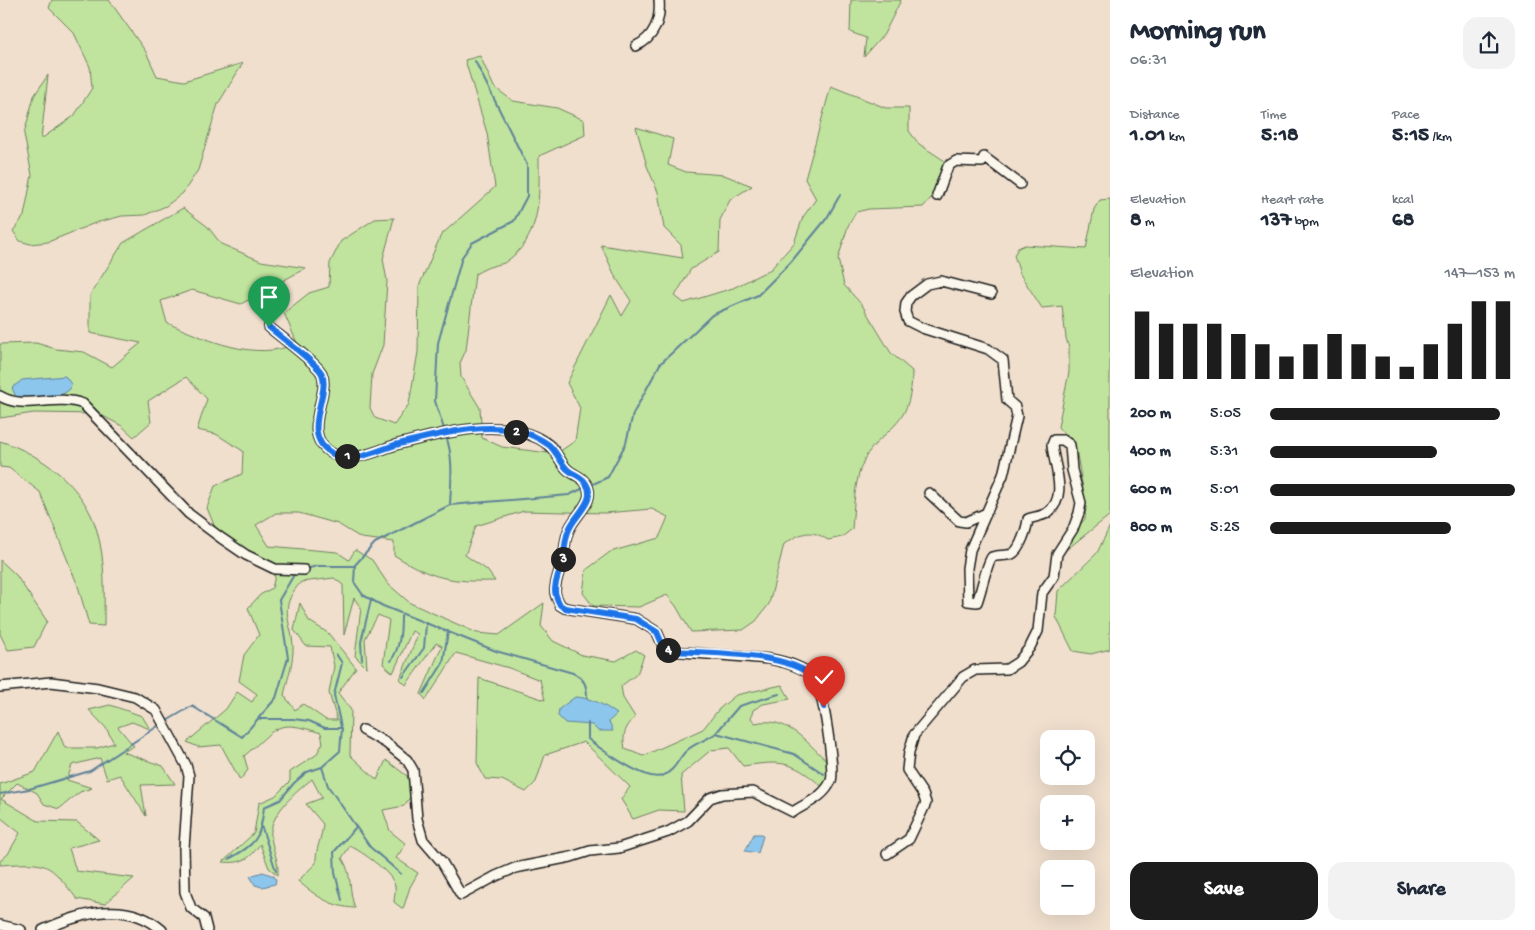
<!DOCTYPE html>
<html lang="en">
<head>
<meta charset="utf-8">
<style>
  body { margin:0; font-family:"Gochi Hand",sans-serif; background:#f2f2f3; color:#1f2937; height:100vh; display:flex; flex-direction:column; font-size:19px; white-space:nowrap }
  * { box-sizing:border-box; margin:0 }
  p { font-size:16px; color:#747a83 }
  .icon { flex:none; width:28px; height:28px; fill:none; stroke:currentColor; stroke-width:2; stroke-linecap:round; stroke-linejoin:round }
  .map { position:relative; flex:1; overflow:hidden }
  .panel { display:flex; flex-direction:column; background:#fff; width:425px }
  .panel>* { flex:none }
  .buttons { position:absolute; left:1040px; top:730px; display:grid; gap:10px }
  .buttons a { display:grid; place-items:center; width:55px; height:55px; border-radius:10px; background:#fff; box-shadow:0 5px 20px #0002; font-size:25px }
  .pin { position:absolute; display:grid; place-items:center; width:42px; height:42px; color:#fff; margin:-51px -21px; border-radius:50% 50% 50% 0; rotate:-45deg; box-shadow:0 0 5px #0007 }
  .pin .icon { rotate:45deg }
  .km { position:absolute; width:25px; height:25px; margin:-12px; border-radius:50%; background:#222; color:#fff; font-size:14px; line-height:25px; text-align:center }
  .round { display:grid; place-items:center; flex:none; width:52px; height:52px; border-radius:15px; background:#f2f2f3 }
  .head { display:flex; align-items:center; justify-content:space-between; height:85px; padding:0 20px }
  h1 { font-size:28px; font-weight:700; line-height:38px }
  .metrics { display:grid; grid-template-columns:repeat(3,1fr); gap:8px; height:85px; padding:5px 20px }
  .metrics div { display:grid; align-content:center }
  .metrics b { font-size:21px; font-weight:700 }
  .metrics small { font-size:14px; font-weight:400 }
  .metrics p { font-size:14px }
  .chart { height:140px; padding:10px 20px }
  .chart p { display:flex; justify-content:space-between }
  .chart svg { width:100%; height:90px; margin-top:5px; stroke:#1c1c1c; stroke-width:6 }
  .action { display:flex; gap:10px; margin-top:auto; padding:10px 20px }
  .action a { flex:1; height:58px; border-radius:15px; background:#1c1c1c; color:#fff; font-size:20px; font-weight:700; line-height:58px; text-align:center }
  .action a+a { background:#f2f2f3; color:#1f2937 }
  ul { padding:0 20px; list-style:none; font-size:16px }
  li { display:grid; grid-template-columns:80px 60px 1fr; align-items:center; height:38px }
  li i { height:12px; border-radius:6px; background:#1c1c1c }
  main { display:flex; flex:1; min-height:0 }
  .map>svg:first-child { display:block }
  .green { fill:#c0e49e; stroke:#6e805d }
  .water { fill:#8dc6ec; stroke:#608299 }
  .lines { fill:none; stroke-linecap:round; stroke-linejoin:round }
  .stream { stroke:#608299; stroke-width:2 }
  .minor-casing { stroke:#1c1c1c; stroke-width:12 }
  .minor { stroke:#fbf7ec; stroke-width:9 }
  .route-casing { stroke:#fff; stroke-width:10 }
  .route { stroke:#1a73e8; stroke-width:6 }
</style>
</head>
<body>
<main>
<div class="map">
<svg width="1110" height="930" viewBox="0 0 1110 930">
  <rect width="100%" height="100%" fill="#f0dfcd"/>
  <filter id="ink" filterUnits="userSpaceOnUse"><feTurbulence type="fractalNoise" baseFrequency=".02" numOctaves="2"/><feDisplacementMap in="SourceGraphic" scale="10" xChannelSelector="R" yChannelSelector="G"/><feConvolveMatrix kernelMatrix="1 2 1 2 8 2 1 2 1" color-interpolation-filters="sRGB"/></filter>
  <g filter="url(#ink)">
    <path class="green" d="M52,0h57l37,52 11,24 27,5 59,-18 -25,41 -20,66 -15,23 -17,13 -21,9 -23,1 -27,7 -47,19 -18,2 -10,-3 -7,-10 11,-15 8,-41 -8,-41 10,-38 14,-21 -7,64 33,-23 18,-28 -2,-21 -16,-34 -25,-25z
      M851,0h50l-17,34 -20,23 2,-19 -16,-6z
      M480,56l14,31 19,14 44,7 27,12 1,15 -46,21c0,40 4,82 -35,107 -4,2 -8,1 -11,3 -6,1 -12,5 -18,8l-9,76 -6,13 1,14 19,31 2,30 20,9 54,7 19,-13 5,-33 -13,-25 44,-88 11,21 9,-15 -16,-25 -14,-31 82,13 -2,-13 -17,-17 -6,-36 -11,-26 -11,-39 37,12 -5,26 18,7 38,3 28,11 -22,14 -10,20 -1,32 -28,17 -16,27 9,7 49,-15 38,-19 23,-26 9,-26 13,-18 -11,-20 26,-93 55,22h23v23l10,13 29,19 -16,34 -9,10 -54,2 -13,3 -8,14 -10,33 6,26 18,20 29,48 21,18c0,14 -2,33 -10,45 -10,16 -29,25 -38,44 -10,21 -10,47 -12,69l-10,8 -14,3c-18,-12 -27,-7 -44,4l-15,60 -13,17 -13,9 -52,2 -15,-26 -9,-11 -28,12 -46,-1 -10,-13 3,-23 24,-18 49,-14 9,-21 -16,-8 -47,4 -81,-2 -48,15 -11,29 22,15 8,11c-46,1 -62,-2 -101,-26v-13l-33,-4 -23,-14 -39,-11h-23l-20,12 13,21 68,6 12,8 6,-10 17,10 16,24 22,19 67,30 22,2 45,-32 -3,23 12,15 29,14 34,6 20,-11 8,5 -7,19 -16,12 2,12 12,19c-10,11 -13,17 -10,32l18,7 60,-27 16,-20 17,-14 46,-10 8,14 -27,5 -10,6 -2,8 4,5c33,-8 54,22 76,42l-5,25c-33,-29 -42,-30 -83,-24l-14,-18 -18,2 -30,25 3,36 -25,-1 -26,9 -12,-20 9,-12 -46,-45 -39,13 -9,27 -10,10 -24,-12 -17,-1 -8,-16 2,-85 66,22 -5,-20 -31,-12 -53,-15 -30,47 -5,-6 21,-48 -6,-3 -30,42 -6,-6 18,-45 -6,-3 -19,42 -10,-9 6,-44 -11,-5 -13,24 2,29 -12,-12 6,-48 -7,-10 -10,37 -1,-50 -9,-7 -33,4c-26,29 -7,39 -8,70 -1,15 -6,29 -9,43l11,15 8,-6 23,16h11l-8,-27 5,-27 -4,-19 -24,-1 -12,-16 6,-27 9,18 19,12 28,35 -18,25 13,17 -1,45 27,25 9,-20 21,16 6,17 -9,13 -21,4 7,21 16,13 -10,14 22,15 -8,14 -7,22 -9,-7c0,-5 2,-11 1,-16 -2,-13 -34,-35 -45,-40l-8,12c11,17 6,32 13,50 -24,-1 -39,-12 -57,-27l18,-18c-1,-14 6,-25 7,-39l-17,-20 16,-6 -10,-19c-15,12 -44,36 -41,58 2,14 8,24 7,38l-9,-7 -9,-24c-10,15 -18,20 -37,18l31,-29 5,-30 16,-7 15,-15v-9l26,-17 7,-12 -2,-10c-47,-15 -43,-5 -77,23l4,14 -8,10 -19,-35 -23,2 -11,-5 39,-33 11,-17 15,10 5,-8 -18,-13 5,-26 15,-20 -11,-27 12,-13 12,-7 3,-12 -26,-16 -30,-23 -12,-29 8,-22 27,-12 1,-23 -27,-17 -19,-4 10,-31 -21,-22 -38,24 3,21 -17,15 -12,-11 -23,-12 -65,-1 -34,5v-74l36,-1 20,6 28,3 28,15 29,-24 -51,-10v-38l33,-52 60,-35 25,19 13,17 40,17 45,7 -65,36 -49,-14 -31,11 6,22c38,16 89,40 130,20l-13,-30 25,-20 20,-6 1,-24 11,-22 34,-22 19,-1 -11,41 4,22 -4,64 -11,29 -2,34 5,10 19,7 15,-21 9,-52 1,-66 22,-51 54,-48 -8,-54 -22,-73z
      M1110,199v316l-44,35 8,-19 11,-12 1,-13 -10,-57 -18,-22 11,-55v-24l-3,-10 -4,-32 -20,2 -22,-34 -6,-19 4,-7 7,-3 61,4 8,-40 6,-9z
      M0,441c42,13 85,46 97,90 9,31 7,63 7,95l-15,-1 -11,-39 -38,-94 -31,-24 -9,-1z
      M1110,526v123l-19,5 -18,-3 -17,-34 2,-26 39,-38z
      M0,560l16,15 31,46 -13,26 -26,3 -8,-16z
      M110,705l32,11 8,13 -18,-7 -14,5 16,19 -11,6 40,14 12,18 -34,1 5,31 -26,-41 -13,4 -7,-21 -28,7 -5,15 25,8 -12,4 -21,17 -15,-5 -7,-11 -20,-10 -16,16 37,22 39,1 22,18 -30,8 7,23 58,7 -29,26 -28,-5c-30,-38 -28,-37 -77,-34v-4l8,-7 12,-21 -20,-16v-33l35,-12 23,-41 7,17h32l17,-5 -8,-15 -17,-18z"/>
    <path class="water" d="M65,376l6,8 -1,5c-11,11 -40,11 -54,8l-4,-9 10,-8z
      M575,697c17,1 28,7 42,17l-8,7 4,10h-15l-6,-6 -27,-2 -7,-7 1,-7z
      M754,834h8l1,2 -5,17 -13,-2z
      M263,872l11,4 2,4 -1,4 -13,3 -7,-2 -5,-9z"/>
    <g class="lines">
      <path class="stream" d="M444,429l-9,-28 3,-58 24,-86 10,-14 42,-22 13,-25v-31l-52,-104
        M446,436c8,23 5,46 4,69
        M591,485l17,-8 18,-34 7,-29 27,-50 52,-49 46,-20 33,-33 36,-44 13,-23
        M355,565l20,-22 75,-38 119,-10 15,-7
        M306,569l11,-3h38l-1,16 9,13 20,11 113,45 77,22c12,6 14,13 14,25
        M336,654l6,9 -8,32 7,32
        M362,660l-1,-18 10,-42
        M391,661c9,-14 10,-28 10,-45
        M403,677l21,-29 2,-24
        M424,693l19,-30 5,-32
        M165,722l27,-16 50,31 34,-39 12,-40 -9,-58 16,-27
        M588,723v16c14,11 58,43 74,37 13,-5 16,-17 24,-25 9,-8 21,-11 30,-18l78,21 30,20
        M716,733l23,-27 40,-12
        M322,767l6,19 42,61 31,27
        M0,794l29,-5 61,-18 71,-47
        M262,828l14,43
        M229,859c28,-16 31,-20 35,-52l16,-7 14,-17 13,-11 15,-5 18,-16 2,-23h-17l-16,-7 -16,-2h-34
        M342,900l-7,-27 -1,-21 22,-25"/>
      <g class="minor-casing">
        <path id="minor" d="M636,46c18,-8 25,-26 23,-46
          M937,196l11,-30 8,-5 26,1 2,-5 36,27
          M269,327c9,8 50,38 53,47 9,21 -24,61 11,80 21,10 46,-5 66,-10 45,-11 108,-30 150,1 8,7 11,17 18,24 5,5 14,7 18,13 14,19 -12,33 -17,50 -3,8 -3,17 -5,26 -2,10 -8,22 -8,33 0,5 3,9 5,14l5,3 71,11 21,13 7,16 7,3 99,8c15,3 36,8 45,20 8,10 20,91 16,102 -8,17 -23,21 -38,31l-40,-20 -31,2 -12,4 -22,23 -20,11 -49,16 -29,3 -19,6 -56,11 -19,8 -35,19 -19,-33 -19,-22 -6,-21 -4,-49 -6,-10 -21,-17 -23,-13
          M0,396c24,15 55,-3 83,8l106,110 32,24 25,17 29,14 29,1
          M929,493l30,28 7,1 18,-8
          M0,687l51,-5 47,6 37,9 21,13 30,55 3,11 -5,72 1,44 6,16 13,10 3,12
          M887,854l22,-15 17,-36 -3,-9 -16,-24 2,-18 5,-17 49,-58 12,-7 32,-1 11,-7 12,-15 8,-16 4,-38 12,-17 3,-22 16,-25 6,-16 2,-10 -9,-33 -2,-25 -7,-5h-9l-2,5c2,22 17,52 -5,68 -5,3 -13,4 -19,6 -1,9 -8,31 -16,35 -6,2 -14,1 -20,3 -5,5 -11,35 -15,45l-9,-1 -1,-33 3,-18 33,-75 14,-59 -2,-9 -8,-7 -4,-40 -15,-11 -66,-21 -14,-7 -3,-9 1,-9 5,-7 16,-12 14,-3 50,13
          M0,925l21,5
          M43,930c38,-17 84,-31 119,0"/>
      </g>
      <use href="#minor" class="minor"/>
    </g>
  </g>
  <g class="lines" filter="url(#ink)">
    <g class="route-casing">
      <path id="route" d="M269,327c9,8 50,38 53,47 9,21 -24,61 11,80 21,11 46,-5 66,-10 45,-11 108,-30 150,1 8,7 11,17 18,24 5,5 14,7 18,13 14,19 -12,33 -17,50 -3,8 -3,17 -5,26 -2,10 -8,22 -8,32 0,6 3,10 5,15l5,3 71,11 21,13 7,16 7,3c36,2 118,1 143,27 7,7 8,19 10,29"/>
    </g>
    <use href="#route" class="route"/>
  </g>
</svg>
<div class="buttons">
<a><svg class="icon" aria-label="locate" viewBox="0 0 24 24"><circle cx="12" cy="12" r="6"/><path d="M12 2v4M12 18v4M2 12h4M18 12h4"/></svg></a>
<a>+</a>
<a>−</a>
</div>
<div class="pin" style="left:269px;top:327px;background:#1e9e55"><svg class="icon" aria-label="arrive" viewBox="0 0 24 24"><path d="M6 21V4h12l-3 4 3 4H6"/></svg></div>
<div class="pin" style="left:824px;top:707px;background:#d93025"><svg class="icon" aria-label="check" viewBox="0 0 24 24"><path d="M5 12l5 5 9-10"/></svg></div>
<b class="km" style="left:347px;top:456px">1</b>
<b class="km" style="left:516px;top:432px">2</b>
<b class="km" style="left:563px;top:559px">3</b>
<b class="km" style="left:668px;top:650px">4</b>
</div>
<section class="panel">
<div class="head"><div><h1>Morning run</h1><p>06:31</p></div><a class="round"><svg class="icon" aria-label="share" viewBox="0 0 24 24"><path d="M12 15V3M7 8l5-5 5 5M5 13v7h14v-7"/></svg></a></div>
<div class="metrics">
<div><p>Distance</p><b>1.01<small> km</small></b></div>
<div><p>Time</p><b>5:18</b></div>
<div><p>Pace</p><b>5:15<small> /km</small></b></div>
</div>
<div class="metrics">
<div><p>Elevation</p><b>8<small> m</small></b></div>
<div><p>Heart rate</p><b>137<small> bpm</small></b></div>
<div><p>kcal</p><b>68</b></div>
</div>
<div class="chart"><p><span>Elevation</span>147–153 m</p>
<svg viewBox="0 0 160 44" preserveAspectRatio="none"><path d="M5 44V11M15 44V17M25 44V17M35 44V17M45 44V22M55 44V27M65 44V33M75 44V27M85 44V22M95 44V27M105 44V33M115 44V38M125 44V27M135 44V17M145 44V6M155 44V6"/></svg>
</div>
<ul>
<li><b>200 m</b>5:05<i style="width:94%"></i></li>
<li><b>400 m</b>5:31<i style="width:68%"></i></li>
<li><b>600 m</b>5:01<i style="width:100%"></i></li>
<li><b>800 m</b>5:25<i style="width:74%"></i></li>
</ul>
<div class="action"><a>Save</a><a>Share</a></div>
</section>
</main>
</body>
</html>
